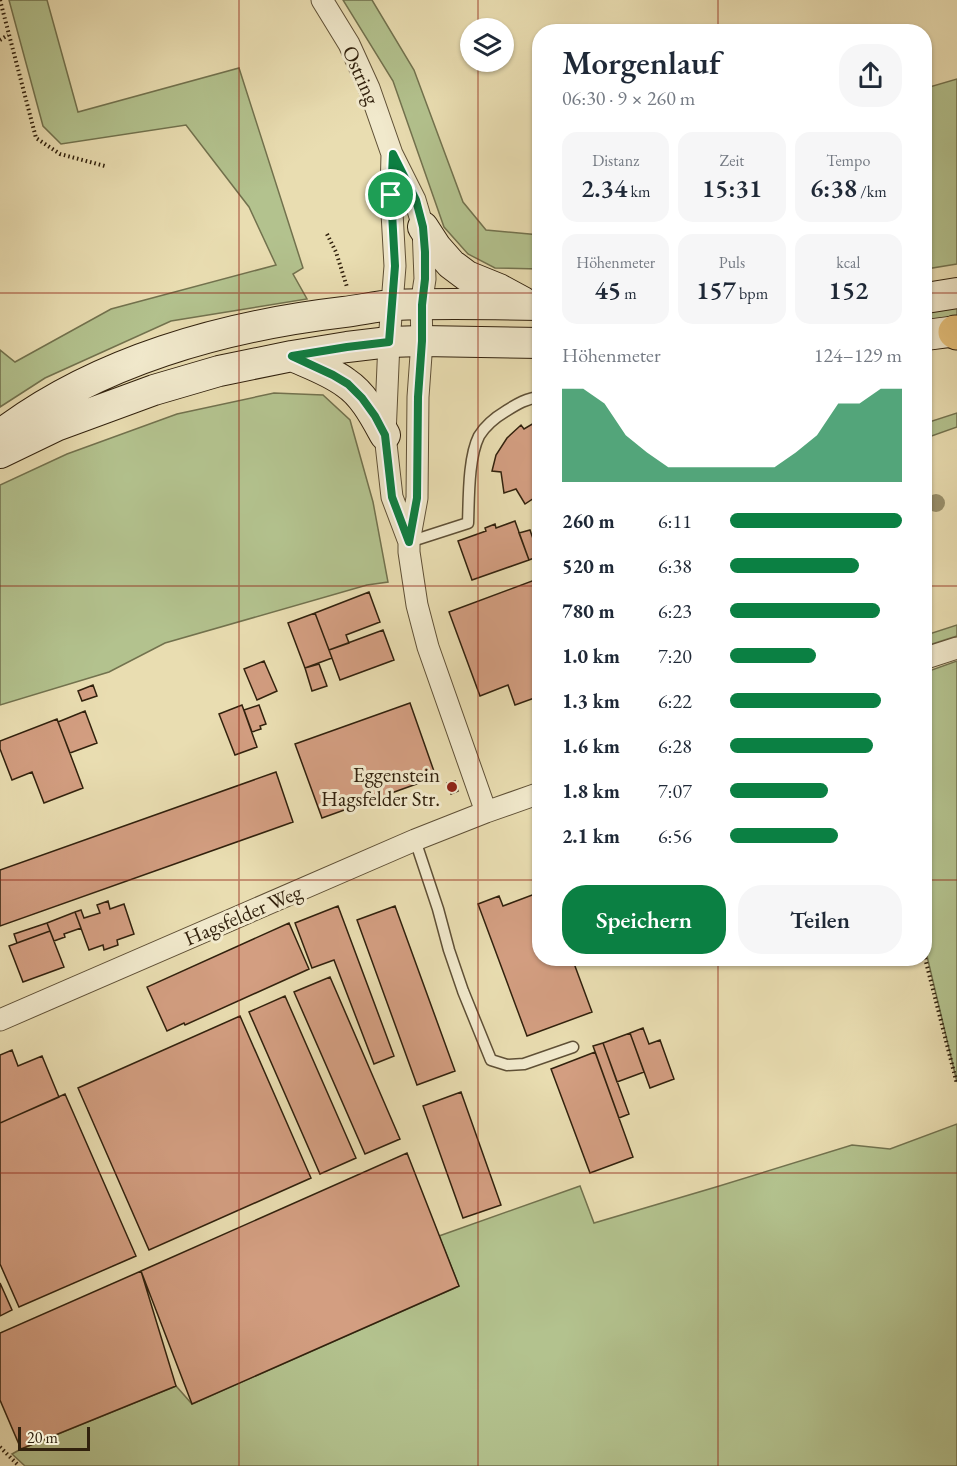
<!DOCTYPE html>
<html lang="de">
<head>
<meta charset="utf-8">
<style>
  body { margin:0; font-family:"EB Garamond",serif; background:#f6f6f7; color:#1f2937; height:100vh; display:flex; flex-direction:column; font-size:22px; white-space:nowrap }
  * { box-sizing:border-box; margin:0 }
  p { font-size:20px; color:#747a83 }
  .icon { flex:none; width:33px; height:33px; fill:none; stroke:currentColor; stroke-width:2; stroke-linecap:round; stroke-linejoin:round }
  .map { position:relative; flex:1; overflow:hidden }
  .side { position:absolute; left:532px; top:24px; width:400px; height:942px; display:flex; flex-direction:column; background:#fff; border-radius:24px; box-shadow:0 2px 4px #0004 }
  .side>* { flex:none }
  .tools { position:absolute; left:460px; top:18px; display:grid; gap:12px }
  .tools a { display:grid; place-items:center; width:54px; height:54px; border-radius:50%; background:#fff; box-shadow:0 2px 4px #0004; font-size:30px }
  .scale { position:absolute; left:18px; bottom:15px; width:72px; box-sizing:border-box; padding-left:6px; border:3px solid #31210d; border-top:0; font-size:16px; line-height:21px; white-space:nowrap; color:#31210d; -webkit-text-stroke:4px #f1e9cc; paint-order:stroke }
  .pin { position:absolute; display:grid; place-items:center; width:51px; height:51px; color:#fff; margin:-26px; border:3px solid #fff; border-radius:50%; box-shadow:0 2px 6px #0007 }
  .round { display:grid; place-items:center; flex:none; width:63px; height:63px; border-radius:24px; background:#f6f6f7 }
  .summary { display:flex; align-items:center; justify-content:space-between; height:102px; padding:0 30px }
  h1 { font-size:33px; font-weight:600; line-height:45px }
  .stats { display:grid; grid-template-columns:repeat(3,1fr); gap:9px; height:102px; padding:6px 30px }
  .stats div { display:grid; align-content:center; border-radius:15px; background:#f6f6f7; text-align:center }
  .stats b { font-size:26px; font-weight:600 }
  .stats small { font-size:16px; font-weight:400 }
  .stats p { font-size:16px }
  .chart { height:168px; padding:12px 30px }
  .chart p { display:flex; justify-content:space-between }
  .chart svg { width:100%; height:108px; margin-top:6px; fill:#0b8043; opacity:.7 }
  .action { display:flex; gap:12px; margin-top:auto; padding:12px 30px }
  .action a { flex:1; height:69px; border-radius:24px; background:#0b8043; color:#fff; font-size:24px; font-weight:600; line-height:69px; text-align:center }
  .action a+a { background:#f6f6f7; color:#1f2937 }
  ul { padding:0 30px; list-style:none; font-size:20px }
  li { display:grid; grid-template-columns:96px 72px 1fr; align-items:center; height:45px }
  li i { height:15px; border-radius:8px; background:#0b8043 }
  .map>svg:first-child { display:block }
  .green { fill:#b3c28e; stroke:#72724e; stroke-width:1.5 }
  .building { fill:#d39e81; stroke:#31210d; stroke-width:1.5 }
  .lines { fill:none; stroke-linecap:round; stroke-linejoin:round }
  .lane-casing { stroke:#5f5036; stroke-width:13 }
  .street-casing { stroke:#5f5036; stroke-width:23 }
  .secondary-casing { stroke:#31210d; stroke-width:32 }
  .highway-casing { stroke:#31210d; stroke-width:35 }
  .path { stroke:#31210d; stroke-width:4; stroke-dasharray:1.5 3; stroke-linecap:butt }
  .lane { stroke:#f1e9cc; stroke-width:10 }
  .street { stroke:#f1e9cc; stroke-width:21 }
  .secondary { stroke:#f1e9cc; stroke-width:30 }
  .highway { stroke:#e4be78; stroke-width:33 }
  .tree { fill:#99906c }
  .route-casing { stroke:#fff; stroke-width:12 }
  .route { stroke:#0b8043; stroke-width:8 }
  .grid { fill:none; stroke:#8f2418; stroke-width:1.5; stroke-opacity:0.55 }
  .poi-dot { fill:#8f2418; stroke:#f1e9cc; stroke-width:2 }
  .labels { text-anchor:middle; stroke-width:6; stroke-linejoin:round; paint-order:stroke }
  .street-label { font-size:21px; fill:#31210d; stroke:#f1e9cc }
  .poi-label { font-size:21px; fill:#31210d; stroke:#f1e9cc; text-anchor:end }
</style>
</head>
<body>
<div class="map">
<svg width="957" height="1466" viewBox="0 0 957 1466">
  <rect width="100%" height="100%" fill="#e9ddb1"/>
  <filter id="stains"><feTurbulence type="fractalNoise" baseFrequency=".00333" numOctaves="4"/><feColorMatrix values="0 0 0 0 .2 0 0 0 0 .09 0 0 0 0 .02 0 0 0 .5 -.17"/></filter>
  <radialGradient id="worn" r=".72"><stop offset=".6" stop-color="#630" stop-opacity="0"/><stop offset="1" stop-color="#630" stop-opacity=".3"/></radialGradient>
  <path class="green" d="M9,0h38l31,112 161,-44 64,200 -10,6 14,25 -136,22 -126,57 -45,29v-57l15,12 96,-53 165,-44 -27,-58 -63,-82 -125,19 -18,-18z
    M343,0h29l42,70 49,132 23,28 54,5v34l-45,-1 -27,-14 -24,-27 -51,-146z
    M957,79v185l-31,5v-181z
    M957,307v17l-31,5v-18z
    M274,393l49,2 27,25 23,82 15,80 -21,3 -202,58 -56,29 -109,33v-220l67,-31 110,-40z
    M957,413v14l-31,11v-15z
    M957,625v11l-31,10v-11z
    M957,661v421l-31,-130v-280z
    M957,1124v342h-932l-13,-12 9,-5 155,-63 16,18 267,-118 -20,-50 141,-50 14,37 122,-36 136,-42 38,4z"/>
  <path class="building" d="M539,420l1,74 -15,10 -9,-15 -12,4 -3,-21 -9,-1 4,-16 11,-17 14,-13 3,4z
    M515,521l14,39 -57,20 -14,-39 28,-10 -1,-3 10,-4 1,4z
    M530,530l9,26 -10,4 -10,-27z
    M540,578v118l-25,9 -7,-20 -28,11 -31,-84z
    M369,592l11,30 -34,13 3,8 -20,7 -14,-37z
    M315,613l17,45 -27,10 -17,-45z
    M383,630l11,30 -54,20 -11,-30z
    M264,661l13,30 -20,9 -13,-31z
    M319,664l8,22 -15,5 -7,-23z
    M93,685l4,11 -15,5 -4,-10z
    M410,703l26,74 -114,41 -27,-74z
    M242,705l15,42 -22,8 -16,-41z
    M259,705l7,19 -6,2 1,3 -9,3 -8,-22z
    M85,711l12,32 -27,10 -12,-31z
    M57,719l26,69 -39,15 -12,-31 -20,8 -12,-31v-8z
    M276,772l17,50 -293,104v-56z
    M455,781l3,10 -7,3 -4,-11z
    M540,892v66h32l20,54 -65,24 -49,-132 21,-8 4,10z
    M108,901l2,8 14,-5 10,30 -17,6 1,5 -14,5 -1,-5 -14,5 -14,-38 6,-2 3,8 16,-5 -3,-8z
    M338,906l56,150 -20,8 -40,-104 -22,8 -17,-45z
    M395,906l60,165 -38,14 -60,-165z
    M75,912l6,16 -17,6 1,3 -11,4 -7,-18z
    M47,923l3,8 -33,12 -3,-9z
    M289,923l20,46 -124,56 -1,-2 -17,8 -20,-44z
    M50,931l14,36 -41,15 -14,-36z
    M330,977l70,162 -35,15 -71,-162z
    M285,996l71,162 -36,16 -71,-162z
    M240,1016l71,162 -162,72 -71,-162z
    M643,1028l6,16 11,-4 14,39 -24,9 -20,-55z
    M630,1033l14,39 -27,10 -14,-39z
    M603,1043l26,71 -10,4 -26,-72z
    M12,1050l6,16 24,-10 17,41 -59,26v-68z
    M595,1052l38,105 -43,16 -39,-104z
    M461,1092l40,113 -38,13 -40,-112z
    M65,1094l71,162 -117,51 -19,-43v-141z
    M407,1153l52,133 -267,118 -51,-133z
    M141,1271l35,115 -155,63 -21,-49v-67z
    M0,1283l12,27 -12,6z"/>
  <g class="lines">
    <g class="lane-casing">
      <path id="lane" d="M409,542l59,-19c1,-24 0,-65 11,-87 6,-10 17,-19 27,-25 11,-7 21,-13 34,-14
        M415,840l23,69 11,41 14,41 28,69 16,5 17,-1 49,-17"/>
    </g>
    <g class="street-casing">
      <path id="street" d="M322,0l27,44 20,44 23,66 23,46 8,27 2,52 -4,26 1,36 -4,56 -1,101 -8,44v10l8,53 11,42 58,165
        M392,154l-1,41 4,71 -6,76 -4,93 7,62 17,45
        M926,658l31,-10
        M0,1020l415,-180 71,-28 54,-19"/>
    </g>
    <g class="secondary-casing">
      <path id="secondary" d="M423,227l13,20 15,17 16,12 32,13 24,13
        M926,298l31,-5
        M926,335l31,-4
        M292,356c18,8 38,15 54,27 18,12 29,34 39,52
        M0,435c97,-74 224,-109 344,-123 17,-2 33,-6 50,-7 48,-2 98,-1 146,0
        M0,453l56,-27 98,-36 65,-19 73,-15 55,-9 42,-5 33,-1 118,2"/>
    </g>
    <g class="highway-casing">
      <path id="highway" d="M955,332l2,1"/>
    </g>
    <path class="path" d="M0,0l36,138 24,16 45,12
      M0,40l8,-5
      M327,234l9,18 11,35
      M925,958l32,126
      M0,1447l19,19"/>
    <use href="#lane" class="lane"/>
    <use href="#street" class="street"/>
    <use href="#secondary" class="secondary"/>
    <use href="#highway" class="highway"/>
  </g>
  <circle class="tree" cx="936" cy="503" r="9"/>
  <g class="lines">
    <g class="route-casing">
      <path id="route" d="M393,154l23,46 7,27 2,25v27l-3,26v36l-4,56 -1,101 -8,44 -17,-45 -7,-62 -10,-19 -13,-18 -14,-14 -15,-9 -41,-19 55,-9 42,-5 6,-76 -4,-71z"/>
    </g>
    <use href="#route" class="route"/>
  </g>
  <path class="grid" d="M239,0v1466M478,0v28M718,0v32M478,62v1404M0,293h540M926,293h31M0,586h540M926,586h31M0,880h540M926,880h31M718,958v508M0,1173h957"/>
  <circle class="poi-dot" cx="452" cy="787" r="6"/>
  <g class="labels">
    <g class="street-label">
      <text transform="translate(361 75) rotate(66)" y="7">Ostring</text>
      <text transform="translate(243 915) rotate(-23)" y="7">Hagsfelder Weg</text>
    </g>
    <g class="poi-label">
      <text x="440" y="782">Eggenstein<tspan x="440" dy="24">Hagsfelder Str.</tspan></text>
    </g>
  </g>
  <rect width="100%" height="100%" filter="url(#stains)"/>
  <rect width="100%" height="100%" fill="url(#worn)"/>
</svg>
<div class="tools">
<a><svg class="icon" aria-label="layers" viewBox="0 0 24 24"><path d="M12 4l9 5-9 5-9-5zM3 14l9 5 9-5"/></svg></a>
</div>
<div class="scale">20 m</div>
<div class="pin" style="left:391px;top:195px;background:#1e9e55"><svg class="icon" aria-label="arrive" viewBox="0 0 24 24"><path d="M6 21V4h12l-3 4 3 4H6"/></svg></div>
<section class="side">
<div class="summary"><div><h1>Morgenlauf</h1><p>06:30 · 9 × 260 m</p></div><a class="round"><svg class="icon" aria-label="share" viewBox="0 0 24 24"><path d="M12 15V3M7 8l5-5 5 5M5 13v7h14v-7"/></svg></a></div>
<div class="stats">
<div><p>Distanz</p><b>2.34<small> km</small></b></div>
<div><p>Zeit</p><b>15:31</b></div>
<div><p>Tempo</p><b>6:38<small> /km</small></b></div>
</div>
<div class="stats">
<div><p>Höhenmeter</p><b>45<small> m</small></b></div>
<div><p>Puls</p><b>157<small> bpm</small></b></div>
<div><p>kcal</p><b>152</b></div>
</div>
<div class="chart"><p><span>Höhenmeter</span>124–129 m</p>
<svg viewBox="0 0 160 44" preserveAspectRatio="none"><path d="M0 44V6L10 6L20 12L30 25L40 32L50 38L60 38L70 38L80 38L90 38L100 38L110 32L120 25L130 12L140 12L150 6L160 6V44z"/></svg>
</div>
<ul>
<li><b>260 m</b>6:11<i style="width:100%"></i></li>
<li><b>520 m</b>6:38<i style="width:75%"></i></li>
<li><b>780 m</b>6:23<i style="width:87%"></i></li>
<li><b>1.0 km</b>7:20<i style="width:50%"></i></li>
<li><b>1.3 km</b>6:22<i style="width:88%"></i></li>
<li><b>1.6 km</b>6:28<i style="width:83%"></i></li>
<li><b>1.8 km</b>7:07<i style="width:57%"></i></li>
<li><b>2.1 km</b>6:56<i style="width:63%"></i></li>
</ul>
<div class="action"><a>Speichern</a><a>Teilen</a></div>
</section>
</div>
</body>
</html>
